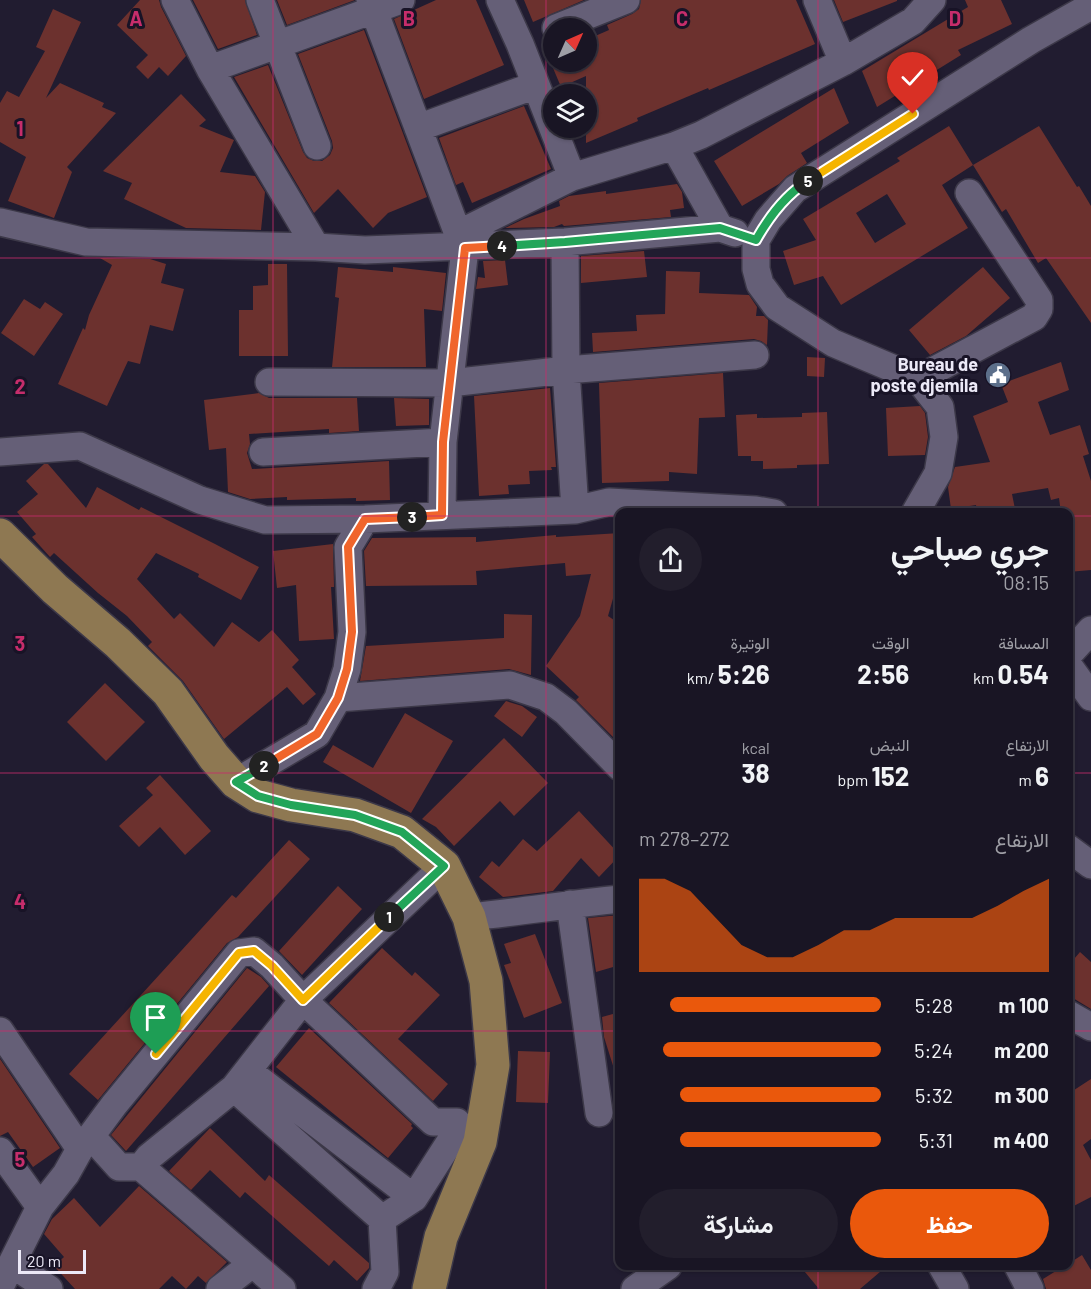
<!DOCTYPE html>
<html lang="ar">
<head>
<meta charset="utf-8">
<style>
  body { margin:0; font-family:Barlow,Vazirmatn,sans-serif; background:#221e2c; color:#f1f3f6; direction:rtl; height:100vh; display:flex; flex-direction:column; font-size:22px; white-space:nowrap }
  * { box-sizing:border-box; margin:0 }
  p { font-size:20px; color:#9f9fa6 }
  .icon { flex:none; width:33px; height:33px; fill:none; stroke:currentColor; stroke-width:2; stroke-linecap:round; stroke-linejoin:round }
  .map { position:relative; flex:1; overflow:hidden; direction:ltr }
  .drawer { position:absolute; left:615px; top:508px; width:458px; height:762px; display:flex; flex-direction:column; background:#191524; border-radius:12px; box-shadow:0 2px 4px #0004,0 0 0 2px #373441; direction:rtl }
  .drawer>* { flex:none }
  .needle { width:39px; rotate:45deg }
  .tools { position:absolute; left:543px; top:18px; display:grid; gap:12px }
  .tools a { display:grid; place-items:center; width:54px; height:54px; border-radius:50%; background:#191524; box-shadow:0 2px 4px #0004,0 0 0 2px #373441; font-size:30px }
  .scale { position:absolute; left:18px; bottom:15px; width:68px; box-sizing:border-box; padding-left:6px; border:3px solid #ece9f7; border-top:0; font-size:16px; line-height:21px; white-space:nowrap; color:#ece9f7; -webkit-text-stroke:4px #181326; paint-order:stroke }
  .pin { position:absolute; display:grid; place-items:center; width:51px; height:51px; color:#fff; margin:-62px -26px; border-radius:50% 50% 50% 0; rotate:-45deg; box-shadow:0 0 6px #0007 }
  .pin .icon { rotate:45deg }
  .km { position:absolute; width:30px; height:30px; margin:-15px; border-radius:50%; background:#222; color:#fff; font-size:16px; line-height:30px; text-align:center }
  .round { display:grid; place-items:center; flex:none; width:63px; height:63px; border-radius:32px; background:#221e2c }
  .overview { display:flex; align-items:center; justify-content:space-between; height:102px; padding:0 24px }
  h1 { font-size:33px; font-weight:700; line-height:45px }
  .stats { display:grid; grid-template-columns:repeat(3,1fr); gap:9px; height:102px; padding:6px 24px }
  .stats div { display:grid; align-content:center }
  .stats b { font-size:26px; font-weight:700 }
  .stats small { font-size:16px; font-weight:400 }
  .stats p { font-size:16px }
  .chart { height:168px; padding:12px 24px }
  .chart p { display:flex; justify-content:space-between }
  .chart svg { width:100%; height:108px; margin-top:6px; fill:#ea580c; opacity:.7 }
  .primary-button { display:flex; gap:12px; margin-top:auto; padding:12px 24px }
  .primary-button a { flex:1; height:69px; border-radius:36px; background:#ea580c; color:#fff; font-size:24px; font-weight:700; line-height:69px; text-align:center }
  .primary-button a+a { background:#221e2c; color:#f1f3f6 }
  ul { padding:0 24px; list-style:none; font-size:20px }
  li { display:grid; grid-template-columns:96px 72px 1fr; align-items:center; height:45px }
  li i { height:15px; border-radius:8px; background:#ea580c }
  .map>svg:first-child { display:block }
  .building { fill:#6c312e; fill-rule:evenodd }
  .lines { fill:none; stroke-linecap:round; stroke-linejoin:round }
  .minor-casing { stroke:#3c3848; stroke-width:30 }
  .major-casing { stroke:#3c3848; stroke-width:36 }
  .minor { stroke:#655f77; stroke-width:27 }
  .major { stroke:#8e7852; stroke-width:33 }
  .split-1-casing { stroke:#fff; stroke-width:12 }
  .split-2-casing { stroke:#fff; stroke-width:12 }
  .split-3-casing { stroke:#fff; stroke-width:12 }
  .split-4-casing { stroke:#fff; stroke-width:12 }
  .split-5-casing { stroke:#fff; stroke-width:12 }
  .split-6-casing { stroke:#fff; stroke-width:12 }
  .split-1 { stroke:#f5b400; stroke-width:8 }
  .split-2 { stroke:#22a559; stroke-width:8 }
  .split-3 { stroke:#f0652b; stroke-width:8 }
  .split-4 { stroke:#f0652b; stroke-width:8 }
  .split-5 { stroke:#22a559; stroke-width:8 }
  .split-6 { stroke:#f5b400; stroke-width:8 }
  .grid { fill:none; stroke:#c62d6b; stroke-width:1.5; stroke-opacity:0.55 }
  .labels { text-anchor:middle; stroke-width:6; stroke-linejoin:round; paint-order:stroke }
  .poi-label { font-size:18px; font-weight:bold; fill:#ece9f7; stroke:#181326; text-anchor:end }
  .grid-label { font-size:20px; text-anchor:middle; font-weight:bold; fill:#c62d6b; stroke:#181326; stroke-width:6; stroke-linejoin:round; paint-order:stroke }
</style>
</head>
<body>
<div class="map">
<svg width="1091" height="1289" viewBox="0 0 1091 1289">
  <rect width="100%" height="100%" fill="#211c30"/>
  <path class="building" d="M140,0h19l2,7 25,49 -18,20 -9,-9 -11,12 -12,-12 12,-12 -31,-30z
    M193,0h52l12,35 -39,14z
    M277,0h78l-68,25z
    M436,0h40l28,65 -80,34 -30,-80z
    M524,0h60l-51,22z
    M641,0h155l19,44 -106,46 -1,-2 -71,30 1,3 -52,22v-67l-25,11 -13,-31 6,-2v8h32v-22l23,-10 -2,-5 25,-11 7,-5z
    M834,0h63v1l-54,21z
    M965,0h36l11,24 -54,26 3,5 -84,52 -15,-36 106,-64z
    M53,9l28,13 -35,76 14,-15 44,20 -2,4 14,6 -49,54 5,5 -18,46 -46,-17 18,-44 -26,-15v-39l7,-12 12,6 26,-46 -9,-4z
    M364,30l63,167 -39,16 -15,15 -35,-39 -24,24 -80,-136 34,-12 35,87 4,6 7,3h8l8,-6 3,-7 -1,-7 -34,-87z
    M834,88l15,35 -48,30 6,10 -20,13 -8,8 -37,22 -28,-45z
    M181,94l25,26 -7,6 35,14 -14,32 35,4 10,16 -4,38 -75,-2 -62,-29 8,-16 -29,-12z
    M524,106l27,63 -79,34 -9,-21 -7,3 -17,-47z
    M949,126l24,39 -31,20 26,43 -127,77 -18,-29 -29,9 -11,-34 33,-11 -13,-21 97,-58 -3,-3zM887,194l19,30 -31,19 -19,-30z
    M1039,126l38,61 2,-1 12,20v117l-45,-65 -8,5 -32,-54 -4,3 -29,-47z
    M677,184l5,8 2,16 -14,2 1,7 -107,9 -2,-2 -8,3 -49,1 19,-9 36,-13 -1,-5 10,-5 37,-5v3z
    M644,251l3,26 -66,6v-27z
    M100,258l50,1 16,5 -5,19 23,6 -11,42 -23,-6 -10,39 -12,-3 -21,45 -49,-22 25,-56 2,2 4,-15 23,-50z
    M505,260l3,25 -32,4 2,-12 7,1 -2,-17z
    M268,264h19l1,92h-49v-46h14v-24l15,-1z
    M338,267l55,5v-5l53,6 -4,38 -18,-2 2,58h-94l7,-69 -4,-1z
    M983,267l27,31 -44,38 -36,19 -21,-25z
    M666,271l34,1 -1,21 50,2 8,12 -1,9h8l4,4 -1,25 -6,-4 -7,-2 -161,13 -1,-19 45,-2 -1,-16 29,-1z
    M24,299l16,10 5,-7 18,12 -29,42 -33,-23z
    M807,357l18,1 -1,19 -17,-1z
    M1061,362l8,28 -31,12 12,33 30,-10 9,29 -6,2 8,25v89l-23,2v-59h-7l-2,-15 -8,2 -3,-12 -36,6 3,15 -38,4 -1,-8 -25,4 -3,-22 7,-20 35,-5 -17,-46 35,-14 -7,-18z
    M723,373l2,44 -26,1 -2,56 -28,-2v9l-67,2 -3,-100z
    M550,388l6,79h-5l1,3 -23,1 1,13 -22,1 1,9 -30,2 -5,-100z
    M259,393l10,5h88l2,33 -30,2v-4l-80,5 1,10 -3,9 5,16 137,-8 1,39 -34,1v-3l-69,2v-3l-37,2 -22,-7 -2,-44 -17,2 -5,-50z
    M394,398l35,1v26l-33,1z
    M920,406l5,7 3,24 -3,18 -37,1 -2,-48z
    M827,412l2,52 -32,1v3l-34,1v-8h-12v-5h-13l-2,-41 21,-1v4l45,-1v-4z
    M44,464h4l38,44 11,-21 42,23 2,-3 74,37 44,23 -18,33 -43,-23 1,-3 -43,-21 -19,26 37,40 6,-6 34,34 18,-25 27,20 13,-12 27,30 -7,7 24,27 -13,11 -16,-18 -63,52 -41,-58 -35,-35 4,-4 -25,-26 -29,-23 -44,-40 -4,4 -18,-20 4,-3 -19,-22 21,-18 -12,-13z
    M620,533v41l-12,42 12,8v120l-44,-44 3,-3 -33,-31 34,-50 11,-42 -25,2 -1,-13 -89,8 1,14 -111,1 -2,-35 8,-13 104,-1v5l80,-7v2z
    M333,544l1,43h-3l3,52 -35,2 -3,-56 -19,3 -4,-37z
    M504,614l28,1 -1,60 -22,-6 -149,12 6,-35 138,-8z
    M105,683l40,39 -39,39 -39,-39z
    M506,701l16,5 15,11 -15,20 -28,-21z
    M405,713l48,28 -42,72 -88,-51 10,-17 40,23z
    M504,738l44,45 -34,33 -14,-15 -46,45 -18,-19 -14,-8z
    M160,775l51,56 -26,24 -25,-28 -21,20 -20,-21 34,-31 -7,-7z
    M579,811l41,44 -21,22 -18,-19 -28,33 -50,6 -24,-20 13,-16 7,6 24,-28 14,12z
    M289,840l21,19 -72,78 -11,6 -129,157 -29,-26 163,-179 4,3z
    M338,886l24,23 -60,66 -23,-24z
    M620,915v50l-24,7 -8,-54z
    M535,934l27,69 -38,15 -20,-53 7,-2 -7,-19z
    M382,948l30,28 3,-4 25,23 -42,44 50,45 -15,17 -104,-98z
    M1080,952l11,10v47l-23,-14v-29z
    M247,968l14,9 8,9 -143,165 -15,-16z
    M620,1012v59l-5,1 -11,-35 -2,-20z
    M309,1028l103,96 -1,2 2,2 -25,30 -112,-91z
    M518,1051l32,1 -2,51 -32,-1z
    M0,1059l60,89 -27,19 -25,-35 -8,4z
    M1091,1079v60l-8,6 8,15v37l-23,12v-115z
    M210,1128l55,53 4,-6 100,88v5l-12,13 -23,-21 -5,6 -84,-74 -5,6 -30,-28 -19,20 -22,-19z
    M139,1186l88,76 -21,21 -8,-7 -12,13 -14,-13 -13,13h-84l-21,-23 10,-9 -20,-23 8,-15 22,-21 26,29z
    M1082,1255l9,15v19h-45l-3,-10 21,-13h4v-2z
    M800,1266h87l-27,23h-41z"/>
  <g class="lines">
    <g class="minor-casing">
      <path id="minor" d="M175,0l35,69 106,178
        M260,0l57,146
        M370,0l88,234 7,14 -22,194 -1,73
        M500,0l20,44 52,133
        M817,0l26,62
        M556,28l70,-28
        M210,69l191,-69
        M418,128l118,-43
        M674,146l46,82 15,5
        M0,222l86,20 230,5 49,3 200,-8 155,-14
        M458,234l114,-57 102,-31 27,-11 142,-73 70,-41 19,-21
        M565,242l1,128 9,140
        M918,379l116,-62 5,-8v-9l-70,-107
        M269,382l181,1 116,-13 189,-15
        M0,452l80,-6 120,54 65,20 100,-1 210,-9 34,-8 147,8 18,3
        M263,452l180,-10
        M915,513l23,-40 6,-36 -4,-30 -22,-28 -85,-36 -56,-36 -17,-23 -4,-15v-29l12,-20 27,-31 236,-149 60,-34
        M1068,655l23,-25
        M1068,665l23,32
        M338,698l172,-13 36,12 20,15 54,55
        M236,782l81,-48 21,-36 9,-29 5,-37 -4,-85 17,-28
        M1068,848l23,17
        M570,904l29,209
        M469,917c51,-5 100,-13 151,-18
        M1068,1014l23,13
        M0,1031l80,118
        M248,1071l166,127
        M234,1088l148,131 3,53 -9,17
        M91,1136l23,-31 125,-152 15,-2 18,15 31,34 130,122h24l-2,12 -41,64 -32,21
        M0,1151l40,56
        M141,1167l141,122
        M12,1264l37,25
        M942,1266l13,23
        M1018,1266l12,23
        M0,1287l40,-80 26,-33 14,-25 11,-13 28,31h22l8,-10 85,-69 69,-88 141,-134
        M220,1289l32,-25
        M635,1289l33,-23"/>
    </g>
    <g class="major-casing">
      <path id="major" d="M0,535l55,54 63,54 50,49 46,65 22,25 22,14 33,9 64,10 47,17 42,34 25,51 17,64 7,84 -13,77 -39,95 -12,52"/>
    </g>
    <use href="#minor" class="minor"/>
    <use href="#major" class="major"/>
  </g>
  <g class="lines">
    <g class="split-1-casing">
      <path id="split-1" d="M156,1054l83,-101 15,-2 18,15 31,34 86,-83"/>
    </g>
    <g class="split-2-casing">
      <path id="split-2" d="M264,766l-28,16 22,14 33,9 64,10 47,17 42,34 -55,51"/>
    </g>
    <g class="split-3-casing">
      <path id="split-3" d="M264,766l53,-32 21,-36 9,-29 5,-37 -4,-85 17,-28 47,-2"/>
    </g>
    <g class="split-4-casing">
      <path id="split-4" d="M412,517l30,-2 1,-73 22,-194 37,-2"/>
    </g>
    <g class="split-5-casing">
      <path id="split-5" d="M502,246l63,-4 155,-14 36,12c13,-23 29,-45 52,-59"/>
    </g>
    <g class="split-6-casing">
      <path id="split-6" d="M808,181l105,-67"/>
    </g>
    <use href="#split-1" class="split-1"/>
    <use href="#split-2" class="split-2"/>
    <use href="#split-3" class="split-3"/>
    <use href="#split-4" class="split-4"/>
    <use href="#split-5" class="split-5"/>
    <use href="#split-6" class="split-6"/>
  </g>
  <path class="grid" d="M273,0v1289M546,0v1289M818,0v513M0,258h1091M0,516h620M1068,516h23M0,773h620M1068,773h23M0,1031h620M1068,1031h23M818,1266v23"/>
  <defs>
    <g id="civic-disc" transform="scale(1.35)"><circle r="9.5" fill="#5c6f8a" stroke="#181326"/><path d="M-.6-6.5H3V-4.5H.6V-3L4-1V1h2V6H-6V1h2V-1L-.6-3ZM-1.2 2.5V6h2.4V2.5Z" fill="#fff"/></g>
  </defs>
  <g fill-rule="evenodd">
    <use href="#civic-disc" x="998" y="375"/>
  </g>
  <g class="labels">
    <g class="poi-label">
      <text x="978" y="371">Bureau de<tspan x="978" dy="21">poste djemila</tspan></text>
    </g>
  </g>
  <g class="grid-label">
    <text x="136" y="26">A</text>
    <text x="409" y="26">B</text>
    <text x="682" y="26">C</text>
    <text x="955" y="26">D</text>
    <text x="20" y="136">1</text>
    <text x="20" y="394">2</text>
    <text x="20" y="651">3</text>
    <text x="20" y="909">4</text>
    <text x="20" y="1167">5</text>
  </g>
</svg>
<div class="tools">
<a><svg class="needle" viewBox="-14 -14 28 28"><path d="M0-13l5 13h-10z" fill="#e53935"/><path d="M0 13l5-13h-10z" fill="#9f9fa6"/></svg></a>
<a><svg class="icon" aria-label="layers" viewBox="0 0 24 24"><path d="M12 4l9 5-9 5-9-5zM3 14l9 5 9-5"/></svg></a>
</div>
<div class="scale">20 m</div>
<div class="pin" style="left:156px;top:1054px;background:#1e9e55"><svg class="icon" aria-label="arrive" viewBox="0 0 24 24"><path d="M6 21V4h12l-3 4 3 4H6"/></svg></div>
<div class="pin" style="left:913px;top:114px;background:#d93025"><svg class="icon" aria-label="check" viewBox="0 0 24 24"><path d="M5 12l5 5 9-10"/></svg></div>
<b class="km" style="left:389px;top:917px">1</b>
<b class="km" style="left:264px;top:766px">2</b>
<b class="km" style="left:412px;top:517px">3</b>
<b class="km" style="left:502px;top:246px">4</b>
<b class="km" style="left:808px;top:181px">5</b>
<section class="drawer">
<div class="overview"><div><h1>جري صباحي</h1><p>08:15</p></div><a class="round"><svg class="icon" aria-label="share" viewBox="0 0 24 24"><path d="M12 15V3M7 8l5-5 5 5M5 13v7h14v-7"/></svg></a></div>
<div class="stats">
<div><p>المسافة</p><b>0.54<small> km</small></b></div>
<div><p>الوقت</p><b>2:56</b></div>
<div><p>الوتيرة</p><b>5:26<small> /km</small></b></div>
</div>
<div class="stats">
<div><p>الارتفاع</p><b>6<small> m</small></b></div>
<div><p>النبض</p><b>152<small> bpm</small></b></div>
<div><p>kcal</p><b>38</b></div>
</div>
<div class="chart"><p><span>الارتفاع</span>272–278 m</p>
<svg viewBox="0 0 160 44" preserveAspectRatio="none"><path d="M0 44V6L10 6L20 11L30 22L40 33L50 38L60 38L70 33L80 27L90 27L100 22L110 22L120 22L130 22L140 17L150 11L160 6V44z"/></svg>
</div>
<ul>
<li><b>100 m</b>5:28<i style="width:87%"></i></li>
<li><b>200 m</b>5:24<i style="width:90%"></i></li>
<li><b>300 m</b>5:32<i style="width:83%"></i></li>
<li><b>400 m</b>5:31<i style="width:83%"></i></li>
</ul>
<div class="primary-button"><a>حفظ</a><a>مشاركة</a></div>
</section>
</div>
</body>
</html>
